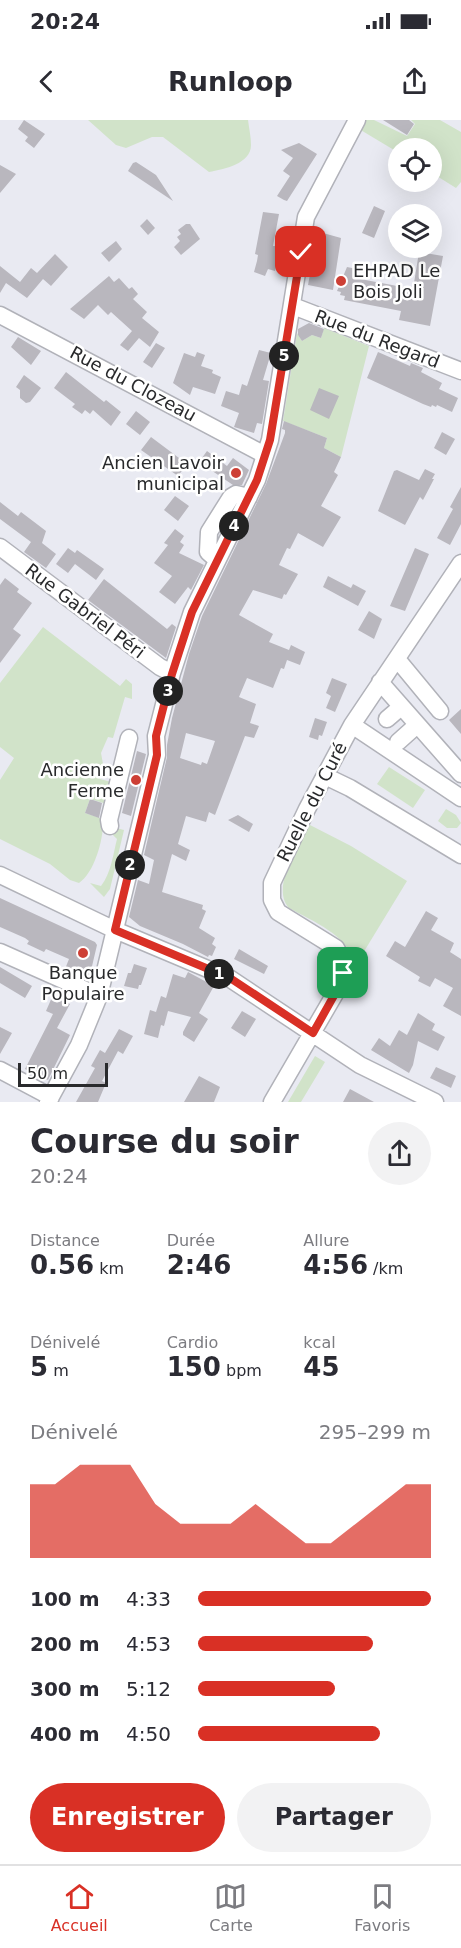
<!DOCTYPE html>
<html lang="fr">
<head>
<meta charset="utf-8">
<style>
  body { margin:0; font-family:"DejaVu Sans",sans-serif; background:#f2f2f3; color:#2b2b33; height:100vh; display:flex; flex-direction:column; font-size:22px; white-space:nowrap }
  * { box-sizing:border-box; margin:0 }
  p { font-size:20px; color:#7c7c81 }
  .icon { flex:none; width:33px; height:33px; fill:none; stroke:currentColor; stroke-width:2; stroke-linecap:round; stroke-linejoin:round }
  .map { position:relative; height:982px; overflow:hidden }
  .side { display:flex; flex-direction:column; background:#fff; flex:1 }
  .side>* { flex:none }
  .buttons { position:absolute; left:388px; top:18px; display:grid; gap:12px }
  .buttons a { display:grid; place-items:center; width:54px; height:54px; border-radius:50%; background:#fff; box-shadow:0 6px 24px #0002; font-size:30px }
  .scale { position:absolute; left:18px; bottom:15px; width:90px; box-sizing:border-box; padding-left:6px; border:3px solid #292a2c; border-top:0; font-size:16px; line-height:21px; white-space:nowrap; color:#292a2c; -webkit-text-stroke:4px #fff; paint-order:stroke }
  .pin { position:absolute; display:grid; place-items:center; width:51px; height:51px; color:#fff; margin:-26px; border-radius:12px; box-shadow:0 3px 9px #0006 }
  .km { position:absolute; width:30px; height:30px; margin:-15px; border-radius:50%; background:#222; color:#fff; font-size:16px; line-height:30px; text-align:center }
  .round { display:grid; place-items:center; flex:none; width:63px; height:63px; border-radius:32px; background:#f2f2f3 }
  .overview { display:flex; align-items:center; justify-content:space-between; height:102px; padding:0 30px }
  h1 { font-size:33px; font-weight:800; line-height:45px }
  .stats { display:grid; grid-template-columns:repeat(3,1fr); gap:9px; height:102px; padding:6px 30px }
  .stats div { display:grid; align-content:center }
  .stats b { font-size:26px; font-weight:800 }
  .stats small { font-size:16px; font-weight:400 }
  .stats p { font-size:16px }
  .chart { height:168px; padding:12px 30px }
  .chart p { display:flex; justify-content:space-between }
  .chart svg { width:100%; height:108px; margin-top:6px; fill:#d93025; opacity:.7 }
  .cta { display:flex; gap:12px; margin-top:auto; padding:12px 30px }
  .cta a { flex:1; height:69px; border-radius:36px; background:#d93025; color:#fff; font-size:24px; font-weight:800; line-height:69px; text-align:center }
  .cta a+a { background:#f2f2f3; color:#2b2b33 }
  ul { padding:0 30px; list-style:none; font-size:20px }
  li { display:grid; grid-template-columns:96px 72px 1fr; align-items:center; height:45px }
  li i { height:15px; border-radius:8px; background:#d93025 }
  .status { display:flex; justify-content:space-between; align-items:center; height:42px; padding:0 30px; background:#fff; direction:ltr }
  .status svg { height:16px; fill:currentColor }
  header { display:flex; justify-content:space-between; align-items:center; height:78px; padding:0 30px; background:#fff; font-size:27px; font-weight:800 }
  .tab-bar { display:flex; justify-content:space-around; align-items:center; height:84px; border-top:2px solid #e1e1e2; background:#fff; font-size:16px; color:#7c7c81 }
  .tab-bar a { display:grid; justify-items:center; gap:3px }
  .tab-bar .selected { color:#d93025 }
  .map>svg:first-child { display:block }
  .green { fill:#d1e3c9 }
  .building { fill:#b9b7be; fill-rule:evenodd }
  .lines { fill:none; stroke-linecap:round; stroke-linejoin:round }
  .minor-casing { stroke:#b1b2b9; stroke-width:19 }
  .minor { stroke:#fff; stroke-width:16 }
  .route-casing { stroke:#fff; stroke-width:12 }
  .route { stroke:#d93025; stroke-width:8 }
  .poi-dot { fill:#cd3f35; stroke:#fff; stroke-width:2 }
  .labels { text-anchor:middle; stroke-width:5; stroke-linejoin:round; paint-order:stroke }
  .poi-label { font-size:18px; fill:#292a2c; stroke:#fff; text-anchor:end }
  .street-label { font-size:18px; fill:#292a2c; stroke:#fff }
</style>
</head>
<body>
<div class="status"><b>20:24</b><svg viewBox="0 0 49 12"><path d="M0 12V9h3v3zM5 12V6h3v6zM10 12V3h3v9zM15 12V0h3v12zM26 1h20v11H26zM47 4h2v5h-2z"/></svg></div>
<header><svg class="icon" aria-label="back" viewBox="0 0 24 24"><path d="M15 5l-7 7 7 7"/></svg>Runloop<svg class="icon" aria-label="share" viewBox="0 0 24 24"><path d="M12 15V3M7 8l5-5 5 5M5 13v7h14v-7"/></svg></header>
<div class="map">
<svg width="461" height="982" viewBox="0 0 461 982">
  <rect width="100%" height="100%" fill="#e9eaf2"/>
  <path class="green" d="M88,0h160c1,8 3,17 3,25 0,19 -27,24 -42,27l-46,-35h-11l-26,11 -10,-3z
    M364,0h10l33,16 8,-12 -4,-4h29l21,12v50l-5,6 -24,-15v-25h-33v5l-40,-24z
    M324,208l45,18 -28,111 -17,-9 3,-10 -44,-17 14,-88 5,8 10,-6 9,3z
    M43,507l77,59 6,-7 6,5v15l-7,-2 -12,41 -5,-1 -7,16 2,11 -3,15 15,4 -5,22 -20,-6 -5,14 18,6c1,19 -8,53 -24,64l-9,-3 -20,-16 -50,-25v-59l14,-22 -14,-11v-64z
    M389,647l36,23 -12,18 -36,-24z
    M446,689l10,6 5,8 -4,5h-10l-9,-7z
    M310,705l41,21 56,35 -50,82h-2c-9,-29 -41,-41 -66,-55 -18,-19 8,-61 18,-81z
    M116,708l8,2 -14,59 -6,8 -14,-14 11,3c10,-13 12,-31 16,-47l-7,-7z
    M315,936l10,6 -24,40h-13z"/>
  <path class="building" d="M24,0l21,14 -11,14 -9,-7 3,-4 -10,-8z
    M383,0h26l5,4 -7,11z
    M299,23l18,11 -30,47 -3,-1 -7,-4 13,-20 -7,-5 10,-13 -12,-8z
    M136,42l20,13 17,26 -45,-30 5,-8z
    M0,45l16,9 -16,19z
    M374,86l11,5 -11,27 -12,-5z
    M263,92l16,2 -6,32h6l-1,4 2,1 -5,20 -7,-2 -3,7 -11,-4 3,-11 1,-6 -3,-1z
    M147,99l8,9 -7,7 -8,-9z
    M186,104h4l10,15 -19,16 -7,-8 6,-6 -3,-4 4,-3 -3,-4z
    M323,113l18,5 -8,52 -25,-5 3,-16h3v-3h3z
    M116,121l6,8 -13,13 -8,-9z
    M419,132l24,4 -13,70 -31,-6 2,-9 -57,-11 1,-4 -5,-1 1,-3 -4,-1 10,-24 10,2 -2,9 58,11z
    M55,134l13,13 -17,19 -8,-7 -16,19 -21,-15 -6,10v-27l20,16 11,-14 6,5z
    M109,156l5,6 5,-4 10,11 3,-2 6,7 -5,5 14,13 -5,6 17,14 -9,15 -11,-9 -11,13 -8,-6 12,-14 -21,-19 -3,3 -10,-10 -14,14 -14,-10z
    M309,203l15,6 -3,9 -9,-3 -10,6 -4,-6v-6z
    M18,217l23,14 -10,14 -20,-18z
    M156,223l9,5 -13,20 -9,-6z
    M259,230l12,3 -8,27 6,1 -7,43 -5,-1 -3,10 -20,-6 5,-14 -18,-7 5,-15 13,4 3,-11 5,2z
    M197,232l8,3 -4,11 12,4 -1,3 9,4 -6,17 -22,-7 -3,8 -17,-12 11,-30 11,4z
    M378,232l32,14 1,-3 12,5 -2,4 21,11 -3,6 19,9 -6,14 -15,-7 -1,2 -4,-2 -1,2 -8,-3 -56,-26z
    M66,252l38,30 2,-2 15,12 -10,14 -18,-16 -3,4 -5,-4 -3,4 -10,-7 3,-3 -21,-16z
    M24,255l17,13 -11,14 -4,1 -6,-5v-8l-4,-3z
    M319,268l20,8 -10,23 -19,-9z
    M136,291l14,11 -10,13 -14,-11z
    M284,301l43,17 -3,10 17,9 -7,15 4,3 -17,31 20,11 -18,30 -25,-14 -8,16 -3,-1 -8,17 19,9 -12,21 -2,-1 -2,5 -29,-9 -14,25 34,19 -4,8 20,8 2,-5 14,7 -5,13 -13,-5 -3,9 -3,-1 -8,20 -26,-10 -8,19 17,7 -6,19 9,3 -5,12 -9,-2 -30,79 -6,-3 -3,10 -20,-6 -8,28 12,6 -4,11 -14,-7 -10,38 41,13 -1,4 4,2 -7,17 16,10 -3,6 4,3 -4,9 -3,-1 -1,2 -25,-13 -43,-18 -11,-9 9,-37 11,4 5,-24 -10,-5 23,-98v-12l5,-27 17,-64 13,-38 64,-132 19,-51v-3l-3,-1zM186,613l29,8 -8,23 -5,-2 -1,3 -21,-7z
    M442,312l13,7 -9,16 -12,-7z
    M151,317l36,27 -9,12 -37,-26z
    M207,331l20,15 6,-8 16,12 -7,15h-9l-34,-23z
    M425,349l10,5 -3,5h2l-11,21 -3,-3 -15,28 -27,-14 16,-40 3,-1 22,10z
    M461,367v37l-11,21 -13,-7 16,-29 -3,-2z
    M175,376l14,10 -11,15 -14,-11z
    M0,382l18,14 3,-4 25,19 -4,12 14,11 -10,14 -22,-16 7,-10 -31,-23z
    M175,409l9,7 -4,6 4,3 -5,8 25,12 -13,25 -3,-3 -13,17 -16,-12 13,-16 -18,-13 14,-18 -4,-2z
    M68,428l7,5 2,-3 27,19 -8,11 -21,-16 -7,9 -12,-9z
    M415,428l14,6 -24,57 -15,-5z
    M328,456l23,12 2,-4 13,7 -8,15 -35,-19z
    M5,458l14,11 -2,3 15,11 -19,26 8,6 -21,28v-78z
    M104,459l63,50 5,-5 4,3 -10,31 -78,-58z
    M369,491l13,8 -8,20 -16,-9z
    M332,558l15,6 -12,28 -9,-4 5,-12 -5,-3z
    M461,589v25l-12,-14z
    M315,598l12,4 -5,14 -3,-1 -1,5 -9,-3z
    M137,631l9,3 -15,62 -9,-3z
    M90,679l12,4 -3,15 -14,-5z
    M238,695l15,9 -4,8 -21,-12z
    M0,778l95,44 2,3 -8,34 -24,-10 4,-10 -23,-10 -2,3 -17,-8 2,-3 -4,-3 -25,-11z
    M426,791l12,7 -7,12 23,13 -4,9 11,7v57l-18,-10 10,-18 -18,-10 -5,9 -12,-6 2,-4 -34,-21 9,-15 10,6z
    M239,829l29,17 -4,8 -30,-15z
    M134,844l13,4 -6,17h-2l-1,4 -14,-3 4,-13h3z
    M0,847l32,19 -7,12 -25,-15z
    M188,852l26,14 -15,27 9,6 -14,23 -11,-7v-3l8,-15 -23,-6 -4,15 -3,-1 -3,13 -14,-4 6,-24 6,2 5,-16 5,2 7,-24 12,4z
    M53,875l17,9 -13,24 13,7 -22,45 -23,-11 28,-55 -7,-3z
    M242,891l14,8 -11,18 -14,-9z
    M418,893l17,11 -3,6 13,7 -7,14 -20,-10 -5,24 -4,8 -38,-23 8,-12 11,8 9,-16 8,5z
    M0,907l12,6 -12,21z
    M119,909l14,7 -10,18 -5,-3 -16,30 4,2 -8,19h-22l19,-34 -4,-2 9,-16 5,3z
    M436,947l20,9 -5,12 -21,-10z
    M199,956l21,11 -6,15h-30z
    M350,969l24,13h-31z"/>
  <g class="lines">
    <g class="minor-casing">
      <path id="minor" d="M293,186l168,65
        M0,195l265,140
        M0,427l160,120 12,6
        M216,439l-8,-7 1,-20 22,-35 5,-3 13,3
        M397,539l43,52
        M380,562l81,92
        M387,599l14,-12
        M352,605l109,73
        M398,622l19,-17
        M325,656l25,12 111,67
        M110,706l-1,-6 20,-82
        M0,755l115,55 114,48 131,87 75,37
        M0,832l99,44
        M0,950l51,27
        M48,982l31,-57 20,-49 58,-241 -1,-19 16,-63 20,-61 65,-132 13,-40 36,-223 51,-97
        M272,982l64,-110c7,-16 10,-28 0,-44l-58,-36 -6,-12v-17l35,-74 45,-84 109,-162"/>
    </g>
    <use href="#minor" class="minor"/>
  </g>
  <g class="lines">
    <g class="route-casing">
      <path id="route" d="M301,132l-31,188 -13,40 -65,132 -20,62 -16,62 1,19 -42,175 115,48 83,55 23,-41 7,-19"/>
    </g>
    <use href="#route" class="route"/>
  </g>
  <g class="poi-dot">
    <circle cx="341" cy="161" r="6"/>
    <circle cx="236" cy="353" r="6"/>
    <circle cx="136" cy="660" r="6"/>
    <circle cx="83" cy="833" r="6"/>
  </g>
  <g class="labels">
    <g class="poi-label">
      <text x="353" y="157" text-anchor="start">EHPAD Le<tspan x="353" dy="21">Bois Joli</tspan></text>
      <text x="224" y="349">Ancien Lavoir<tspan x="224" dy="21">municipal</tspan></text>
      <text x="124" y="656">Ancienne<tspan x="124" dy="21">Ferme</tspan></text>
      <text x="83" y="859" text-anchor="middle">Banque<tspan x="83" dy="21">Populaire</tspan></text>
    </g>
    <g class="street-label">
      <text transform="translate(377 219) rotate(21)" y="6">Rue du Regard</text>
      <text transform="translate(133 264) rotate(28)" y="6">Rue du Clozeau</text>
      <text transform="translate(85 491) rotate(37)" y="6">Rue Gabriel Péri</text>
      <text transform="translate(312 682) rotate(-63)" y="6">Ruelle du Curé</text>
    </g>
  </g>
</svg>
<div class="buttons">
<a><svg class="icon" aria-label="locate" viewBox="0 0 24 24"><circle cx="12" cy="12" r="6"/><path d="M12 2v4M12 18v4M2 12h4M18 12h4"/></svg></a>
<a><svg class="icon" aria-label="layers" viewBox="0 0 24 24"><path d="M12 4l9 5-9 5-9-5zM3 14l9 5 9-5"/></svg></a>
</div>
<div class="scale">50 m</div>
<div class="pin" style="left:343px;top:853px;background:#1e9e55"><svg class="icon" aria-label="arrive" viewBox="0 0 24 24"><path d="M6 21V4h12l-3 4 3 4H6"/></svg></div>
<div class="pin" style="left:301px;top:132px;background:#d93025"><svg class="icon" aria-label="check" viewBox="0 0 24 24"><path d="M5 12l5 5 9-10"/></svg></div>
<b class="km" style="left:219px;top:854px">1</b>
<b class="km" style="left:130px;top:745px">2</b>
<b class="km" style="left:168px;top:571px">3</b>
<b class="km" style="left:234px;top:406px">4</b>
<b class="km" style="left:284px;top:236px">5</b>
</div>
<section class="side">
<div class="overview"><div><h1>Course du soir</h1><p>20:24</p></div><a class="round"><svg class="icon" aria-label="share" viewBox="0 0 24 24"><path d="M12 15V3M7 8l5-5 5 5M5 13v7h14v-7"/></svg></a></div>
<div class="stats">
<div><p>Distance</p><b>0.56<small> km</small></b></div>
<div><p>Durée</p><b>2:46</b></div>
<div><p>Allure</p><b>4:56<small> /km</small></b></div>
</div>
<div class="stats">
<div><p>Dénivelé</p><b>5<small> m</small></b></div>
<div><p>Cardio</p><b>150<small> bpm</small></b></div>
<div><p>kcal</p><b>45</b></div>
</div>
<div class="chart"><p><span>Dénivelé</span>295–299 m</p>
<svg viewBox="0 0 160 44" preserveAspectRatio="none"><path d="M0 44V14L10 14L20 6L30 6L40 6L50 22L60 30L70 30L80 30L90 22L100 30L110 38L120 38L130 30L140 22L150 14L160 14V44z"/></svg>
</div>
<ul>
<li><b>100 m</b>4:33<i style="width:100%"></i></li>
<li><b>200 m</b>4:53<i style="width:75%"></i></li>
<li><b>300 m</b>5:12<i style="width:59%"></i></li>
<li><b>400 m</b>4:50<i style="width:78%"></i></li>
</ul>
<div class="cta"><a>Enregistrer</a><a>Partager</a></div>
</section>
<nav class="tab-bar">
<a class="selected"><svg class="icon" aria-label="home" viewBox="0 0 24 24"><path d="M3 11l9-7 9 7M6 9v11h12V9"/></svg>Accueil</a>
<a><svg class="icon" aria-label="map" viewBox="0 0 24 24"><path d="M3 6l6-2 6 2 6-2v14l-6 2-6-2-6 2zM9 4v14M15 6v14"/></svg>Carte</a>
<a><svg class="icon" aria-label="saved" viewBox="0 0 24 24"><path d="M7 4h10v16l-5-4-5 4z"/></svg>Favoris</a>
</nav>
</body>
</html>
